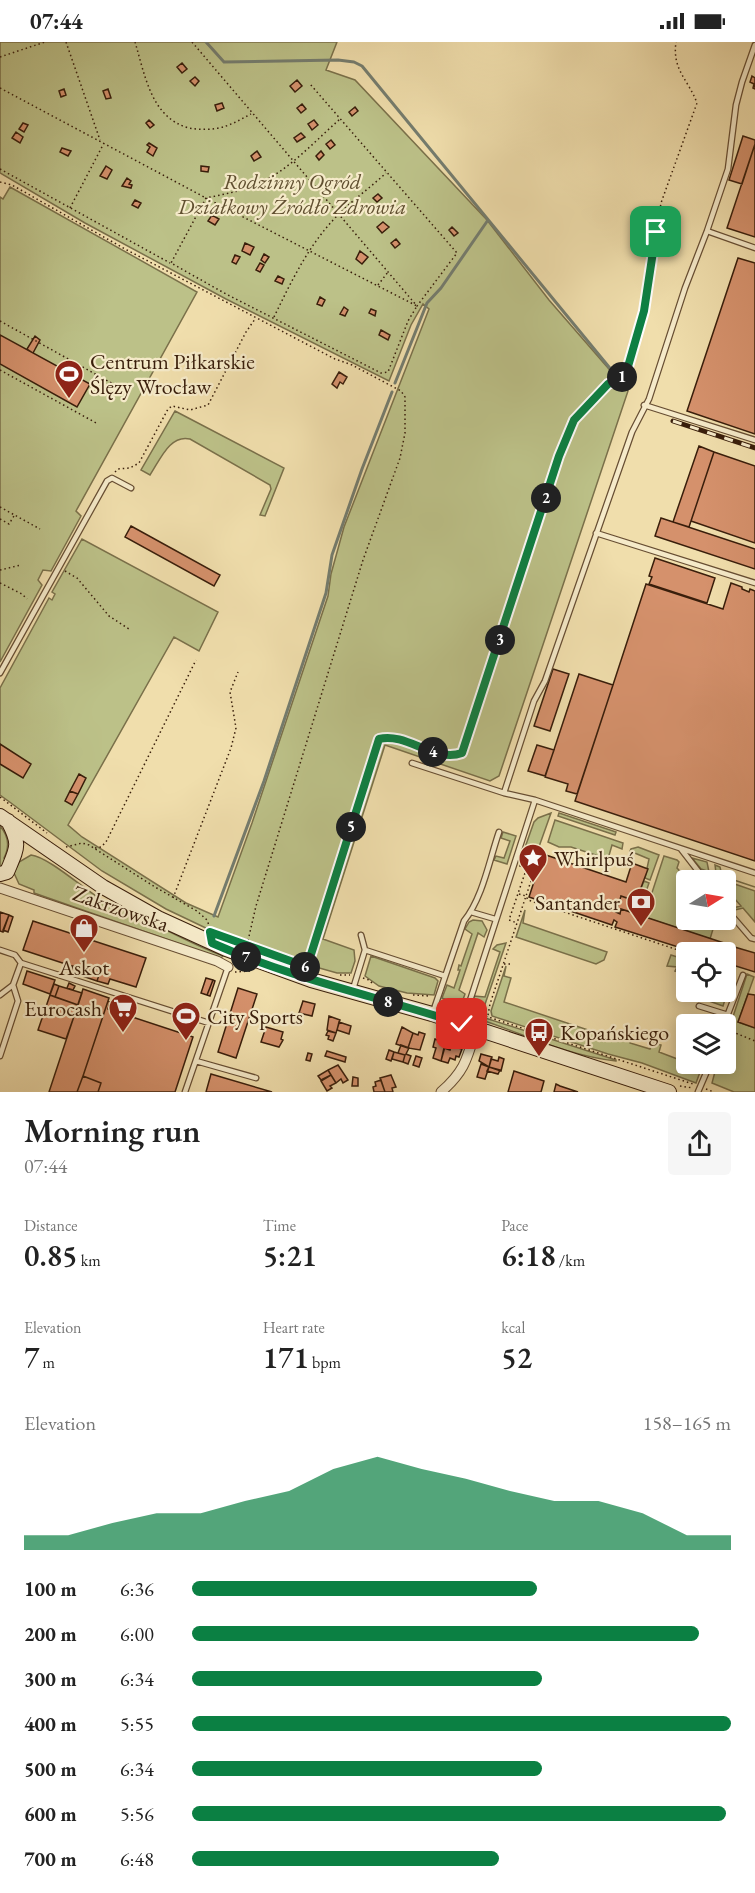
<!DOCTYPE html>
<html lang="en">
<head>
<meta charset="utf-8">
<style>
  body { margin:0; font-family:"EB Garamond",serif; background:#f6f6f6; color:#222; height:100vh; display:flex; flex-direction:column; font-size:22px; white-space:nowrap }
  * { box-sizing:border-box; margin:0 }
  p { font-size:20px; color:#767676 }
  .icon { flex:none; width:33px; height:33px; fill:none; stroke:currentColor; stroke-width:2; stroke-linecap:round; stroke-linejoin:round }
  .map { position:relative; height:1050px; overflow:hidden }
  .side { display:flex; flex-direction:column; background:#fff; flex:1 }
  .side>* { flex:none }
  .needle { width:39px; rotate:79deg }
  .controls { position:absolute; left:676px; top:828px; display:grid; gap:12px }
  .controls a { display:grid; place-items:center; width:60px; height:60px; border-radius:6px; background:#fff; box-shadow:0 3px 15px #0003; font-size:30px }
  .pin { position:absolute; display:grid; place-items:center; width:51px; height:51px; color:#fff; margin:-26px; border-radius:12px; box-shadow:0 3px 9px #0006 }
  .km { position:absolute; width:30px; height:30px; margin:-15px; border-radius:50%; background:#222; color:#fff; font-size:16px; line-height:30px; text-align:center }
  .round { display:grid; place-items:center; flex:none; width:63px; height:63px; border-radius:6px; background:#f6f6f6 }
  .summary { display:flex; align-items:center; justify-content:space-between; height:102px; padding:0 24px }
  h1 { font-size:33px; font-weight:600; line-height:45px }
  .figures { display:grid; grid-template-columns:repeat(3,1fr); gap:9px; height:102px; padding:6px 24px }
  .figures div { display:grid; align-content:center }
  .figures b { font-size:30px; font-weight:600 }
  .figures small { font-size:16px; font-weight:400 }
  .figures p { font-size:16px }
  .chart { height:168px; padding:12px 24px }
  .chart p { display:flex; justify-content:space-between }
  .chart svg { width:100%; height:108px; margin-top:6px; fill:#0b8043; opacity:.7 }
  ul { padding:0 24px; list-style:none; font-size:20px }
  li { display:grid; grid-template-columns:96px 72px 1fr; align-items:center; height:45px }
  li i { height:15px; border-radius:8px; background:#0b8043 }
  .status { display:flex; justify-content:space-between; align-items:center; height:42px; padding:0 30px; background:#fff; direction:ltr }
  .status svg { height:16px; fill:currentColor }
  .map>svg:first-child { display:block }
  .green { fill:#bcc188; stroke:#7a704a; stroke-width:1.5 }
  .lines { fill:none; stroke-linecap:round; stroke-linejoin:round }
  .stream { stroke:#747c6e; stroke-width:3 }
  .building { fill:#d5916c; stroke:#391e0b; stroke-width:1.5 }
  .lane-casing { stroke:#674e33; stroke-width:7 }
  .street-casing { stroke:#674e33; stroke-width:11 }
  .secondary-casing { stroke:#391e0b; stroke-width:16 }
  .path { stroke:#391e0b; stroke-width:1.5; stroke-dasharray:1.5 3; stroke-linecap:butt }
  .lane { stroke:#f5eac9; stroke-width:4.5 }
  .street { stroke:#f5eac9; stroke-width:9 }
  .secondary { stroke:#f5eac9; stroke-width:14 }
  .rail-casing { stroke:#391e0b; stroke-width:5 }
  .rail { stroke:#f5eac9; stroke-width:3; stroke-dasharray:9; stroke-linecap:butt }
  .route-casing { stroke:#fff; stroke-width:12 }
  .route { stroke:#0b8043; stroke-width:8 }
  .labels { text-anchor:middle; stroke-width:4.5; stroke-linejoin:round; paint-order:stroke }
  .park-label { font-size:22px; font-style:italic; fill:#604f30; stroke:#f5eac9 }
  .poi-label { font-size:22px; fill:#391e0b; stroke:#f5eac9; text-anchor:start }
  .street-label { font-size:22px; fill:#391e0b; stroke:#f5eac9 }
</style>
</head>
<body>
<div class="status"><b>07:44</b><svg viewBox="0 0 49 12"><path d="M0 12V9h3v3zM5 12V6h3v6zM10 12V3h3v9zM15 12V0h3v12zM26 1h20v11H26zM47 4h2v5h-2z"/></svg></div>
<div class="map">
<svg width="755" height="1050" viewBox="0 0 755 1050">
  <rect width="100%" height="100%" fill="#f0deac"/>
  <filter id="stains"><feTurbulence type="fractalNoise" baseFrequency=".00333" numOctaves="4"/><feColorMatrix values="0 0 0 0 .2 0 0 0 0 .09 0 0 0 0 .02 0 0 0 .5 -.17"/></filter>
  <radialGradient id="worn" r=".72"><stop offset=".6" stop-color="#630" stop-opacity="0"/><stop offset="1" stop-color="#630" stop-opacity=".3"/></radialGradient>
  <path class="green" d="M0,0h337l-11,28 29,10 132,140 62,80 79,91 -129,385 -9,5 -105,-36 -62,194 31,11 1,11 -4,12h-14l-46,-13 -81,-30 -44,-21 -64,-38 -91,-68 -11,-8v-107l49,-90 3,2 3,-6 -3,-2 30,-53 136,73 -19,39 -25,-14 -106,188 14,12 104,66 32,14 34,-94 76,-227 3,-22 13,-47 85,-218 -6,-5 -12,21 -22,56 -163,-82 -141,-76 -85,-50z
    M10,145l187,105 -121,219 5,5 -30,55 -8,-1 -5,10 4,5 -42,77v-465l3,2z
    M175,369l109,57 -19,48 -5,-1 11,-26 -1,-4 -80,-46c-20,-5 -30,21 -40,36l-9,-5z
    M551,771l-16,45 -12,-5 11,-31 4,-4z
    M559,771l57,19 -1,3 -57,-19z
    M555,778l68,23 -1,6 -10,-4 -4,14 -37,-12h-12l-11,-5z
    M0,784c9,10 10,20 4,32l2,2 -6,10z
    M503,790l13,4 -9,28 -13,-4 2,-4 8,2 6,-17 -9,-3z
    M638,805l21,8 -9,25 -5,-2 4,-19 -19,-8 1,-2z
    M31,813c18,2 55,36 74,47 8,5 17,7 25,10 31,15 61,32 93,44l-2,2 -21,-7 -166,-58v-3l-15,-6 -5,-11 5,-11z
    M664,814l13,4 2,2 -2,6 11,12 -1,40h39v-6l2,2 -4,9 -2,-4 -5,2 3,4 -7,2 -3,10 -66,-22z
    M692,816l15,4 2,10 7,1 -1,-8 5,2 2,9 33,11 -54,-18z
    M644,839l5,2 -11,32 -7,-3z
    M726,839l29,10v31l-12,-14 -8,2 -3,-2 9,-2 -7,-8 -8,1z
    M525,868l-2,13 84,29 -3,8 -8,4 -80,-27z
    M473,878l9,1 5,9 -3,7 -6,-4 -19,57 6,4 -4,11 -19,-7 5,-13 7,3 6,-18h-2l1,-5 2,1 11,-32 -7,-5 4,-7z
    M506,901l-23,67 -2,2 -10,-3 3,-13 11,1 15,-45 -7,-3 4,-4z
    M671,913l16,5v10l-7,-3 -2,5 -3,-1 2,-4 -10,-1z
    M371,914l64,22 3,3 -4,14 -27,-2 -28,-7 -14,-10z
    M506,924l-2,10 7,2 -7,24 117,39 3,-9 7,1 -1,10 20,6 2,-6 9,2 -2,7 21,8 2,-6 5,1 -2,6 12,5 2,-2h4l-7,19 -54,-20 -34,-9 -116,-38 -1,-5z
    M747,932l7,3 -16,45 17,6v64h-21l-22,-9 5,-19h9v-26z
    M726,947l2,1 -5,16 -14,-5 2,-9h15z
    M476,973l140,45v1c-47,-5 -90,-26 -134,-41z"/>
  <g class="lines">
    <path class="stream" d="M206,0l18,20 114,-2 16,2 8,4 256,312
      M395,341l32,-80 14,-15 47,-68
      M214,874l50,-135 62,-188 6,-38 30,-86 30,-77"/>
  </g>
  <path class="building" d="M182,21l5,6 -5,4 -5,-6z
    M752,34l3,2v11l-2,-1 1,-4 -4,-2z
    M195,35l4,4 -4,5 -5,-5z
    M297,38l5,6 -7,6 -5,-6z
    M64,47l2,6 -5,2 -2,-6z
    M108,47l3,9 -5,1 -3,-8z
    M222,61l2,5 -7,3 -2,-6z
    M302,62l4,5 -5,4 -4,-5z
    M355,65l3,4 -6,5 -3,-4z
    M149,78l5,5 -4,3 -4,-5z
    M314,78l4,5 -6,5 -4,-6z
    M23,81l5,2 -4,7 -5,-3z
    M16,90l7,5 -3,6 -8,-5z
    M301,91l4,4 -8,5 -3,-4z
    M743,94l12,4v4l-13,40 -13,-4z
    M331,98l4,5 -5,4 -4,-5z
    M149,101l8,5 -4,8 -6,-4 3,-5 -3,-2z
    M755,102v93l-28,-9z
    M62,106l9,3 -3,5 -8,-4z
    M257,109l4,6 -7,4 -3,-5z
    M321,109l3,4 -5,5 -3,-4z
    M106,124l6,4 -5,9 -7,-3z
    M201,124l8,1 -1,5 -7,-1z
    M127,136l4,3 -2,3 3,1 -1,3 -9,-2z
    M378,152l4,4 -5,4 -4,-4z
    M135,158l6,3 -3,5 -6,-3z
    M212,173l7,4 -4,6 -7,-4z
    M383,180l6,5 -7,6 -5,-6z
    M452,185l6,6 -4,3 -5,-6z
    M396,197l4,5 -5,4 -4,-5z
    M245,201l9,4 -4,8 -8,-4z
    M360,209l8,6 -6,7 -6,-5z
    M264,212l5,3 -4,6 -4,-3z
    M235,213l5,2 -4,7 -4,-2z
    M738,216l17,5v171l-68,-23z
    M260,221l4,2 -4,7 -4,-2z
    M278,234l6,3 -2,5 -7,-3z
    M320,255l5,3 -3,6 -5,-2z
    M344,265l4,3 -3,6 -5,-2z
    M371,267l5,2 -1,5 -6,-3z
    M381,288l9,5 -2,5 -9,-5z
    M0,293l90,49 -13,23 -77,-43z
    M35,294l5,4 -7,13 -6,-4z
    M339,330l8,5 -4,7 -3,-2 -3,6 -5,-4z
    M699,404l15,6 -25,75 -16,-5z
    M714,410l41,14v77l-64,-22z
    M661,476l94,31v20l-100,-33z
    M131,484l89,49 -6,11 -89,-49z
    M655,516l60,20 -8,25 -58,-19 3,-7 -3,-1z
    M731,541l11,4v2l7,3 1,-3 5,2v270l-180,-60 71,-217 77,25z
    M553,627l16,5 -19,57 -16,-5z
    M579,632l34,11 -36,109 -11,-3 2,-7 -23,-7z
    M0,702l31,20 -8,14 -23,-14z
    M537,703l17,5 -9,26 -17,-5z
    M79,732l7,4 -8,16 -8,-3z
    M70,749l8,3 -6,11 -7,-4z
    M543,812l83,28 6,-19 16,6 -12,32 -15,-5 -5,16 4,2 1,-5 106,35 -2,4 5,2 1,-4 24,7v19l-29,-9v-11h-32l-79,-25 2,-5 -3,-2 -2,5 -83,-28z
    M523,815l9,3 -3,9 -9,-3z
    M532,820l8,3 -2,6 -8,-3z
    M621,854l14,5 -4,11 -10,-3 -1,5 -4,-2z
    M0,870l9,3 -6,17 -3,-1z
    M9,873l4,2 -5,15 -5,-2z
    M33,879l113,37 -10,29 -26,-8 -2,5 -11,-3 2,-6 -76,-25z
    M73,924l26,9 -2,6 -26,-9z
    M27,929l28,9 -5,14 -27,-10z
    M206,936l7,2 -6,15 -6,-2z
    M213,938l2,1 -5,15 -3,-1z
    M69,941l6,3 -2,4 -6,-2z
    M54,942l5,2 -4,11 -5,-2z
    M59,944l23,7 -4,12 -23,-8z
    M238,946l19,6 -21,64 -18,-6z
    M83,947l26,9 -26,78 -6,16h-28z
    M748,952l7,1v33l-17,-6z
    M50,953l28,10 -12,34 -28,-9z
    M108,959l2,1 -2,7 85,28 -18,55h-77l3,-9 -18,-7z
    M303,959l12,3 -3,12 -13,-3z
    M329,974l11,4 -4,13 -9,-3z
    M339,980l12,4 -2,8 -12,-4z
    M266,985l17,5 -2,7 2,1 -4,7 -18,-5z
    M402,985l11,6 -5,15 -12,-4z
    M328,989l8,2 -3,8 -5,-2 1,-3 -3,-1z
    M419,990l6,2 -5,16 -12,-2 5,-15 5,2z
    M435,997l11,4 -5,18 -8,-3 3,-10 -3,-1z
    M401,1003l8,3 -3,6 5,2 -3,8 -5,-2 2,-7 -7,-2z
    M451,1004l11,3 -3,8 -3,-1 -1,4 -5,-2 -2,5 -7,-2 3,-13 6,2z
    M389,1008l5,2 -3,9 -5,-2z
    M327,1009l19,6 -1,5 -20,-6z
    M394,1010l11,3 -2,7 -11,-3z
    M308,1011l4,1 -2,7 -4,-1z
    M481,1012l11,3 -3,10 -10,-6z
    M416,1014l6,2 -3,9 -6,-2z
    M499,1015l5,2 -3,12 -12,-4 2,-8 7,2z
    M481,1022l8,3 -4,12 -8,-2z
    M338,1023l10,15 -5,3 -2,-4 -5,4 -8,-13z
    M489,1025l11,3 -2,4 -11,-3z
    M328,1028l3,5 -10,5 -3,-4z
    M514,1029l30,10 -3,11h-33z
    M211,1032l61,18h-66z
    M331,1033l5,8 -6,3 2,2 -5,3 -6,-10z
    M391,1033l5,12 -4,1 1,4h-8l-5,-14z
    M83,1034l18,7 -3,9h-21z
    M353,1035l5,1v8h-6z
    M381,1038l4,12h-11l-1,-5 3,-1 -1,-4z
    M556,1042l4,2 18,6h-24z"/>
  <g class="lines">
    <g class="lane-casing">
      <path id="lane" d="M755,3l-13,37 -6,23 -8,64 -21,62 -22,57 -36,111 -17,33 -87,249 -11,20 -30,92 31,7 220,73
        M707,189l48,17
        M644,363l111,35
        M596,491l159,50
        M0,631l107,-192 5,-3 19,10
        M412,721l92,30
        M681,807l24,31
        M726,867l25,29 4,1
        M471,870l24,7
        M0,908l15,5 6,8 -8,22 5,16 -18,55
        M365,908l80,26
        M21,921l188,60
        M353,947l12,-39 -4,-15
        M0,953l13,-10
        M699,964l29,9
        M433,970l31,-91c19,-24 25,-60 35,-89
        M463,980l72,-222
        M724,982l19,-49
        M196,1019l60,17
        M185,1050l43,-125
        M698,1050l12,-28"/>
    </g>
    <g class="street-casing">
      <path id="street" d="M0,846l217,73 11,6
        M441,1050c24,-21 26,-33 35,-63"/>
    </g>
    <g class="secondary-casing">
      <path id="secondary" d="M0,774l103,71 55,31 68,31 85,31 121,34 237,78
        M0,832l7,-2c10,-24 14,-27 1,-51"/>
    </g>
    <path class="path" d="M66,0l34,98
      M135,0c10,33 16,76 54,86 11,2 26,2 37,-2 9,-3 17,-8 25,-12
      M192,0l225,264 40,-53 -147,-169
      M0,15l45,-15
      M0,46l206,110 211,108 -9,15 -20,51 -7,1 -155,-79 -55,-31 35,-65c19,-4 37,-7 54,-15 30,-14 55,-42 80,-64
      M0,127l170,94
      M0,140l12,3 113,64 210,110 17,6 49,26 4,6v36l-5,25 -37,102 -107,346 -9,39
      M70,166l34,-65
      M378,243l10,-13
      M274,275c18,-37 36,-75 66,-104 14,-14 31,-26 46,-40
      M0,279l124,69
      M0,328l98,54
      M115,430l3,-3 12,-1 9,-5 29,-54 4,-3 18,4 18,-5 38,-73 9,-13
      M0,465l40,22
      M0,477l9,5 5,-8
      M0,528l21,-5
      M65,529l12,7 32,38 20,13
      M0,541l22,11 5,5
      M0,755l47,36
      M66,805l16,-4 7,2 66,42 42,24 10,9 3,8
      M95,806l6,-1 5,-5 90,-182
      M519,852l7,2 2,4 159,53
      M173,856l58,-150 5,-20 -6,-36 8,-20
      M504,922h6
      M726,924l9,3
      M307,925l72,-228c28,-7 55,24 83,14l97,-297 15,-36 34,-36 14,-6 5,-8 17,-59 17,-108 36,-100c-9,-24 -25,-33 -21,-61
      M235,930l16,-1
      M340,933h10
      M363,936l6,2 5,5
      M413,953l16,1
      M445,959l15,6
      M443,962l12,4
      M473,970l220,72
      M488,973l2,-11 44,-132 -8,-2 -17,50 8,3
      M728,988l27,11
      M680,1044l13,2
      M706,1047l8,3"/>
    <use href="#lane" class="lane"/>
    <use href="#street" class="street"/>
    <use href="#secondary" class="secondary"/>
    <g class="rail-casing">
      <path id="rail" d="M673,379l82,27"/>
    </g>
    <use href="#rail" class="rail"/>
  </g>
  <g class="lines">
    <g class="route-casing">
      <path id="route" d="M462,982c-83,-27 -169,-45 -250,-81l-2,-11 97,35 72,-228c28,-7 55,24 83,14l97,-297 15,-36 34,-36 14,-6 5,-8 17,-59 12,-79"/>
    </g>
    <use href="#route" class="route"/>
  </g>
  <defs>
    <g id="stadium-pin" transform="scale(1.5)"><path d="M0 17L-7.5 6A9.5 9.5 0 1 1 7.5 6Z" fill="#8f2418" stroke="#f5eac9"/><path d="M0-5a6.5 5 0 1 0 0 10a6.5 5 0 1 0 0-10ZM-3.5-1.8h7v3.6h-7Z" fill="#fff"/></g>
    <g id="sight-pin" transform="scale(1.5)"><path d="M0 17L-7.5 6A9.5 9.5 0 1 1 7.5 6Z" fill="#8f2418" stroke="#f5eac9"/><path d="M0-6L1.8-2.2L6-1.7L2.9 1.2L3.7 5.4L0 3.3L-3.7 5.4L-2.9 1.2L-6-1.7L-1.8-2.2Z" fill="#fff"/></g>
    <g id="bank-pin" transform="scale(1.5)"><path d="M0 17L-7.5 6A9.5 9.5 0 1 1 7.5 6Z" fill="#8f2418" stroke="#f5eac9"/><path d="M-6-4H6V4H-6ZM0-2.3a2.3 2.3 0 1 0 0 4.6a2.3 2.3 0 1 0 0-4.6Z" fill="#fff"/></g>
    <g id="shop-pin" transform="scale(1.5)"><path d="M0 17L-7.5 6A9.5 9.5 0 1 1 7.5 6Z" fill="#8f2418" stroke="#f5eac9"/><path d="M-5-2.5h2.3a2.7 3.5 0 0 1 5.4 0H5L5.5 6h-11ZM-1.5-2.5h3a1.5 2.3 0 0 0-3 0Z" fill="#fff"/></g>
    <g id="supermarket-pin" transform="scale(1.5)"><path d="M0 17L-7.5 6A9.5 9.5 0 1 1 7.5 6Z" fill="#8f2418" stroke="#f5eac9"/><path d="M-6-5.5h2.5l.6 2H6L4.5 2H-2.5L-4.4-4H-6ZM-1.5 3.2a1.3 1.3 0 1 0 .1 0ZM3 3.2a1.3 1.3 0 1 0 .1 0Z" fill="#fff"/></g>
    <g id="bus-pin" transform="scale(1.5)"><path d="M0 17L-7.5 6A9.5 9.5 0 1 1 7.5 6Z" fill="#8f2418" stroke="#f5eac9"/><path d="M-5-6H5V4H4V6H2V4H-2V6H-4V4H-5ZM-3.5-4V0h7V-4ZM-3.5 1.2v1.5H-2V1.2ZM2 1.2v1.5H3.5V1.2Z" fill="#fff"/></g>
  </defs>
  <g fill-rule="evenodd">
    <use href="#stadium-pin" x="69" y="332"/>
    <use href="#sight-pin" x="533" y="816"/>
    <use href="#bank-pin" x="641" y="860"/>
    <use href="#shop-pin" x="84" y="886"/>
    <use href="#supermarket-pin" x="123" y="966"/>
    <use href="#stadium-pin" x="186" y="974"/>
    <use href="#bus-pin" x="539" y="990"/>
  </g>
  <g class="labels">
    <g class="park-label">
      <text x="292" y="147">Rodzinny Ogród<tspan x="292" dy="25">Działkowy Źródło Zdrowia</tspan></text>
    </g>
    <g class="poi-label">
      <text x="90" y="327">Centrum Piłkarskie<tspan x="90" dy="25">Ślęzy Wrocław</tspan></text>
      <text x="554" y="824">Whirlpuś</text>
      <text x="620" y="868" text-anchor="end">Santander</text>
      <text x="84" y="933" text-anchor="middle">Askot</text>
      <text x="102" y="974" text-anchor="end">Eurocash</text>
      <text x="207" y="982">City Sports</text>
      <text x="560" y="998">Kopańskiego</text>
    </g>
    <g class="street-label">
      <text transform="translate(121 866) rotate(19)" y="8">Zakrzowska</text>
    </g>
  </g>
  <rect width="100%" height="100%" filter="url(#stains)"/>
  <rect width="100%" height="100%" fill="url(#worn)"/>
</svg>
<div class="controls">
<a><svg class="needle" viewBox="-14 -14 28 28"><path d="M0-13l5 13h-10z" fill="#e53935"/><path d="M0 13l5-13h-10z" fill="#767676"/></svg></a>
<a><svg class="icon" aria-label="locate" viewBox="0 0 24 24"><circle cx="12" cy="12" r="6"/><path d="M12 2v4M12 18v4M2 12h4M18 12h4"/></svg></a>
<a><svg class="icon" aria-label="layers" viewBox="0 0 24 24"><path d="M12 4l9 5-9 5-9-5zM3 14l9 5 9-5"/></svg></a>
</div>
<div class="pin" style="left:656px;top:190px;background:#1e9e55"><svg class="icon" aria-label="arrive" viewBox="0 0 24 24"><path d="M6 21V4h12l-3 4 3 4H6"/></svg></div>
<div class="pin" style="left:462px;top:982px;background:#d93025"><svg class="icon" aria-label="check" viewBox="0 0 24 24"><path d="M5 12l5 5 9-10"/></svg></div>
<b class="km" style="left:622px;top:335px">1</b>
<b class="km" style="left:546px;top:456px">2</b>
<b class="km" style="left:500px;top:598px">3</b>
<b class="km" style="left:433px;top:710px">4</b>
<b class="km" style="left:351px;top:785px">5</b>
<b class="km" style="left:305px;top:925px">6</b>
<b class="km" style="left:246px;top:915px">7</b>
<b class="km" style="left:388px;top:960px">8</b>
</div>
<section class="side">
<div class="summary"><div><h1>Morning run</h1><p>07:44</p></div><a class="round"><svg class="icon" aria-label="share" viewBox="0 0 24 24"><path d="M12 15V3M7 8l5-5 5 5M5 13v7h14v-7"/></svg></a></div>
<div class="figures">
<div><p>Distance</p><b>0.85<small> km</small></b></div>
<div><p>Time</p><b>5:21</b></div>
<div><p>Pace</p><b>6:18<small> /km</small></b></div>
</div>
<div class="figures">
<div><p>Elevation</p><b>7<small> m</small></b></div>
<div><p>Heart rate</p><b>171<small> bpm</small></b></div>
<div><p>kcal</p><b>52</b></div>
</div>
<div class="chart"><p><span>Elevation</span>158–165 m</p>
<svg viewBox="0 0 160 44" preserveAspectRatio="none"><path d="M0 44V38L10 38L20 33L30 29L40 29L50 24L60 20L70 11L80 6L90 11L100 15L110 20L120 24L130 24L140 29L150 38L160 38V44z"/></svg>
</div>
<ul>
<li><b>100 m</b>6:36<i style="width:64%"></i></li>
<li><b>200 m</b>6:00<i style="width:94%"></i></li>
<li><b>300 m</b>6:34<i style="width:65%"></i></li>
<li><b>400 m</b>5:55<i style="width:100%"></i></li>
<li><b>500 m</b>6:34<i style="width:65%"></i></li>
<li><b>600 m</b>5:56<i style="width:99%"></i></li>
<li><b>700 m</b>6:48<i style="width:57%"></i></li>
</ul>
</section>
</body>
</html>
